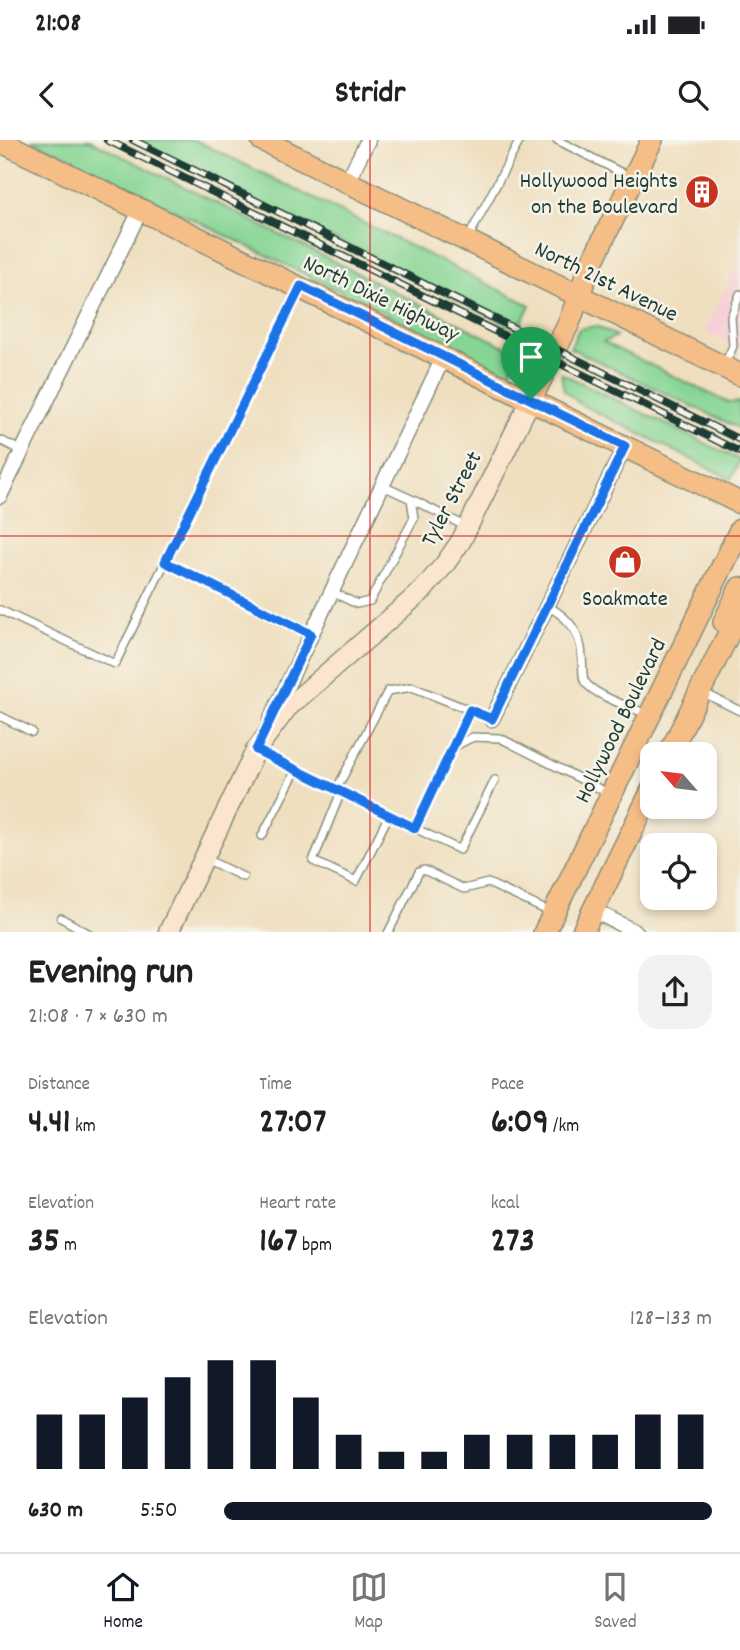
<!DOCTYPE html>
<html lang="en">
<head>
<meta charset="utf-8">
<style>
  body { margin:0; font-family:Dekko,sans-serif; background:#f2f2f2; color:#202124; height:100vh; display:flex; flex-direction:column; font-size:26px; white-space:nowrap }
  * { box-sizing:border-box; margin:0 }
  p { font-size:23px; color:#757577 }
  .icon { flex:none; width:38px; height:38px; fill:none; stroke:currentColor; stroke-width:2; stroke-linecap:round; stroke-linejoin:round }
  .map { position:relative; height:792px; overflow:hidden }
  .panel { display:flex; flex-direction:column; background:#fff; flex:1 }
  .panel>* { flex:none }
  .needle { width:46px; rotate:298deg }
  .buttons { position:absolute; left:640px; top:602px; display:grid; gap:14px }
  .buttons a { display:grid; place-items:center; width:77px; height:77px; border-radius:14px; background:#fff; box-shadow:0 4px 10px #0003; font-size:35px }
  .pin { position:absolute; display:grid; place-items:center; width:60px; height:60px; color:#fff; margin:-72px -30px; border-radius:50% 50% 50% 0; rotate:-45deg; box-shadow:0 0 7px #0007 }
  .pin .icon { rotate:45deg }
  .round { display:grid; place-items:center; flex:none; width:74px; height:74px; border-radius:21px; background:#f2f2f2 }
  .headline { display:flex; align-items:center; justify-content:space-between; height:119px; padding:0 28px }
  h1 { font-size:38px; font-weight:700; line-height:52px }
  .figures { display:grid; grid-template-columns:repeat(3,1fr); gap:10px; height:119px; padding:7px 28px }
  .figures div { display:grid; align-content:center }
  .figures b { font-size:35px; font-weight:700 }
  .figures small { font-size:19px; font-weight:400 }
  .figures p { font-size:19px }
  .chart { height:196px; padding:14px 28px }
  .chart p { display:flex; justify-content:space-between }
  .chart svg { width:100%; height:126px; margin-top:7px; stroke:#111827; stroke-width:6 }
  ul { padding:0 28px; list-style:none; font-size:23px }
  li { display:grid; grid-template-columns:112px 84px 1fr; align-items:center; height:52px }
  li i { height:18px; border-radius:9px; background:#111827 }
  .status { display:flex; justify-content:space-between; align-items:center; height:49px; padding:0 35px; background:#fff; direction:ltr }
  .status svg { height:19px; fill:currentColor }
  header { display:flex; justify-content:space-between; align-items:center; height:91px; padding:0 28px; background:#fff; font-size:32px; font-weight:700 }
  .dock { display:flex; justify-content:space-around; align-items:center; height:98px; border-top:2px solid #e0e0e0; background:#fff; font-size:19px; color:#757577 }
  .dock a { display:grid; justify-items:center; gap:4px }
  .dock .selected { color:#111827 }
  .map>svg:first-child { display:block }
  .built { fill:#f6cfd6 }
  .green { fill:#86d594; stroke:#528964; stroke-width:2 }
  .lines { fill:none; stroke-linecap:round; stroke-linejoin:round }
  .lane-casing { stroke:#878e7a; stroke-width:10 }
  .street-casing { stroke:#878e7a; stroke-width:17 }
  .secondary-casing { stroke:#878e7a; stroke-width:22 }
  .primary-casing { stroke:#878e7a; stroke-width:24 }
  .lane { stroke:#fff; stroke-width:7 }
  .street { stroke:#fff; stroke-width:14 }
  .secondary { stroke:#fbe5cf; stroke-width:19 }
  .primary { stroke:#f6be87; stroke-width:21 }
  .rail-casing { stroke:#1f3d34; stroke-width:8 }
  .rail { stroke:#f7f3e8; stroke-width:5; stroke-dasharray:16; stroke-linecap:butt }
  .route-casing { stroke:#fff; stroke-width:14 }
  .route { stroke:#1a73e8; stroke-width:9 }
  .grid { fill:none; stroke:#d62828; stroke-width:2; stroke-opacity:0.55 }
  .labels { text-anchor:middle; stroke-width:5; stroke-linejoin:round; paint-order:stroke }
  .poi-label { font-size:23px; fill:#1f3d34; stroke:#f7f3e8; text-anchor:end }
  .street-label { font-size:23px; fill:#1f3d34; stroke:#f7f3e8 }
</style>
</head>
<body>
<div class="status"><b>21:08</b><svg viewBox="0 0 49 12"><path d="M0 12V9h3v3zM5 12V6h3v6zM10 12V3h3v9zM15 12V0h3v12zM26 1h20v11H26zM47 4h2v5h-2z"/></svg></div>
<header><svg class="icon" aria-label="back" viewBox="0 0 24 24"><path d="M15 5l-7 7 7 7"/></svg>Stridr<svg class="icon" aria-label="search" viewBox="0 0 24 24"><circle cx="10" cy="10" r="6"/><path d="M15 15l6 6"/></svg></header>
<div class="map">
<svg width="740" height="793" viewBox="0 0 740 793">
  <rect width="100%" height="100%" fill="#f7f3e8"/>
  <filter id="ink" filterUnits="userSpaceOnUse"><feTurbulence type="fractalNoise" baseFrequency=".0143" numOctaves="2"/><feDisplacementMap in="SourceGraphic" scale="14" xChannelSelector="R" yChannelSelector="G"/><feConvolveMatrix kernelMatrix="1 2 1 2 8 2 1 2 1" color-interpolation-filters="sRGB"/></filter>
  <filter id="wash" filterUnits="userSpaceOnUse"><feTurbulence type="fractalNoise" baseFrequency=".00686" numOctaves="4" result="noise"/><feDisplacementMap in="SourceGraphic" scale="28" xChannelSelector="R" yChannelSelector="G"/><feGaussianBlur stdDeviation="1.57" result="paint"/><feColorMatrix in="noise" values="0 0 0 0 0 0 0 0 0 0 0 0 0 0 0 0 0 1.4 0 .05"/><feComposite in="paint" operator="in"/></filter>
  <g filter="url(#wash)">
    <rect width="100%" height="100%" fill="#efdfbf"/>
    <path class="built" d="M740,119v91l-36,-19z"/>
    <path class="green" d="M31,0h59l428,213 -9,21z
      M133,0h62l335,165 -12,25z
      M596,186l21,10 -14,6 126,61 11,-1v27l-170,-81 9,-19z
      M561,233l179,87 -9,19 -151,-75 -16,-14z"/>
  </g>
  <g filter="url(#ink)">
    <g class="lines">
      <g class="lane-casing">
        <path id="lane" d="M557,0l75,38
          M467,100l53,-100
          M724,226l9,-20 -2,-29 9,-23
          M0,300l22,11
          M411,359l56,28
          M165,422l146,71
          M332,452l25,12 13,-3 44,-83 -3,-19 -28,-13
          M547,466c22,11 34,27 35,51 1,7 0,17 2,23 6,14 48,28 63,34
          M0,470l115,54 184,-374
          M704,553l36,18
          M0,576l32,16
          M453,607l20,-10 27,1 108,55
          M256,611l204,99 35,-70
          M336,650l52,-99 24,-4 80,32
          M341,652l-28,69 43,20 33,-66
          M415,688l55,-118
          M262,696l34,-66
          M204,718l39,19
          M61,778l27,15
          M388,793l31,-61 5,-2 40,19 24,-6 62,29"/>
      </g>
      <g class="street-casing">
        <path id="street" d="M347,42l21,-42
          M0,356l141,-287
          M492,579l133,-273
          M270,581l174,-365
          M593,770l44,23"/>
      </g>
      <g class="secondary-casing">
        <path id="secondary" d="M168,793l88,-183 31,-42 136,-118 22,-26 16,-23 70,-142"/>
      </g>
      <g class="primary-casing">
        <path id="primary" d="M262,0l478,235
          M0,1l740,362
          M531,259l38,-76 19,-53 64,-130
          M724,482l16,-34
          M669,614l71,-143
          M544,793l196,-403
          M582,793l71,-145"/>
      </g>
      <use href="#lane" class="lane"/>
      <use href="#street" class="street"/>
      <use href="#secondary" class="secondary"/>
      <use href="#primary" class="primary"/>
      <g class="rail-casing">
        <path id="rail" d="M107,0l633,312
          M133,0l607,300"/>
      </g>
      <use href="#rail" class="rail"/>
    </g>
  </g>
  <g class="lines" filter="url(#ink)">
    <g class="route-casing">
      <path id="route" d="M301,146l324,160 -133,273 -22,-9 -55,118 -159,-78 55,-116 -146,-72z"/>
    </g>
    <use href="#route" class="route"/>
  </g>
  <path class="grid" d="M370,0v793M0,396h740"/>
  <defs>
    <g id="building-disc" transform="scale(1.75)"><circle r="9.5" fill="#c8321e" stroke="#f7f3e8"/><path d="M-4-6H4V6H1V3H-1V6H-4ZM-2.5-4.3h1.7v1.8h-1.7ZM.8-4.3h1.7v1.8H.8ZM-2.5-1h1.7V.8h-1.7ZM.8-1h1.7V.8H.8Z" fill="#fff"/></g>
    <g id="shop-disc" transform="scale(1.75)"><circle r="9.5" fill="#c8321e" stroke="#f7f3e8"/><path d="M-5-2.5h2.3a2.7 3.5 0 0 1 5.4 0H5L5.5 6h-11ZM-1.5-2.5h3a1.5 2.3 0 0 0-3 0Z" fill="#fff"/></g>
  </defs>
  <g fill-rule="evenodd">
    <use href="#building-disc" x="702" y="52"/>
    <use href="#shop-disc" x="625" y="422"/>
  </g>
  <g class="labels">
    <g class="poi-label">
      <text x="678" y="47">Hollywood Heights<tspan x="678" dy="26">on the Boulevard</tspan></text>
      <text x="625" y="465" text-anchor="middle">Soakmate</text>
    </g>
    <g class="street-label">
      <text transform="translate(607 140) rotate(26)" y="8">North 21st Avenue</text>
      <text transform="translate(382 157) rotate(26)" y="8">North Dixie Highway</text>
      <text transform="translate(450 358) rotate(-62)" y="8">Tyler Street</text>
      <text transform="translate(619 580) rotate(-64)" y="8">Hollywood Boulevard</text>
    </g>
  </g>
</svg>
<div class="buttons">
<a><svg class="needle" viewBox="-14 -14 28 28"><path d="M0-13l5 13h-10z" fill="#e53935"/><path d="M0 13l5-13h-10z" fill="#757577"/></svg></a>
<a><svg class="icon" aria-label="locate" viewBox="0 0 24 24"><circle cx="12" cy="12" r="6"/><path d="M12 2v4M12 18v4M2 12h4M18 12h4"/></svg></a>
</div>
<div class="pin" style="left:531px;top:259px;background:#1e9e55"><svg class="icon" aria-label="arrive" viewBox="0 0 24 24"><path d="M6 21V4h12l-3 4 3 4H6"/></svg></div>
</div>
<section class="panel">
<div class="headline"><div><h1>Evening run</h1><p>21:08 · 7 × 630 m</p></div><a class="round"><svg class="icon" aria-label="share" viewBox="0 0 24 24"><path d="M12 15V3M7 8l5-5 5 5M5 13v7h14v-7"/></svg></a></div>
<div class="figures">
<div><p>Distance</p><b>4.41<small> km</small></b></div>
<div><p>Time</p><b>27:07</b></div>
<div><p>Pace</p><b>6:09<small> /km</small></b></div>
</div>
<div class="figures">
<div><p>Elevation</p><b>35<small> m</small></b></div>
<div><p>Heart rate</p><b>167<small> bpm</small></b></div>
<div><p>kcal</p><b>273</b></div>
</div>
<div class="chart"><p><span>Elevation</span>128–133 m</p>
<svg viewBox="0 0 160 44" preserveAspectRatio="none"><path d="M5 44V25M15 44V25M25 44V19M35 44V12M45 44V6M55 44V6M65 44V19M75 44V32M85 44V38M95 44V38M105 44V32M115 44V32M125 44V32M135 44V32M145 44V25M155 44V25"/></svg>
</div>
<ul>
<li><b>630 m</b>5:50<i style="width:100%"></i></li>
</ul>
</section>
<nav class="dock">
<a class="selected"><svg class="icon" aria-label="home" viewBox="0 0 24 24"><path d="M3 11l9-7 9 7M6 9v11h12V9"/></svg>Home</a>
<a><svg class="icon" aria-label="map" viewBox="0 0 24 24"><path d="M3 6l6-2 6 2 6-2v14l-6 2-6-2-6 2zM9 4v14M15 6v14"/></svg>Map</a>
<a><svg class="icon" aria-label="saved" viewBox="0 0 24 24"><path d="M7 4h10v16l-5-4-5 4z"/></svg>Saved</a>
</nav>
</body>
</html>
